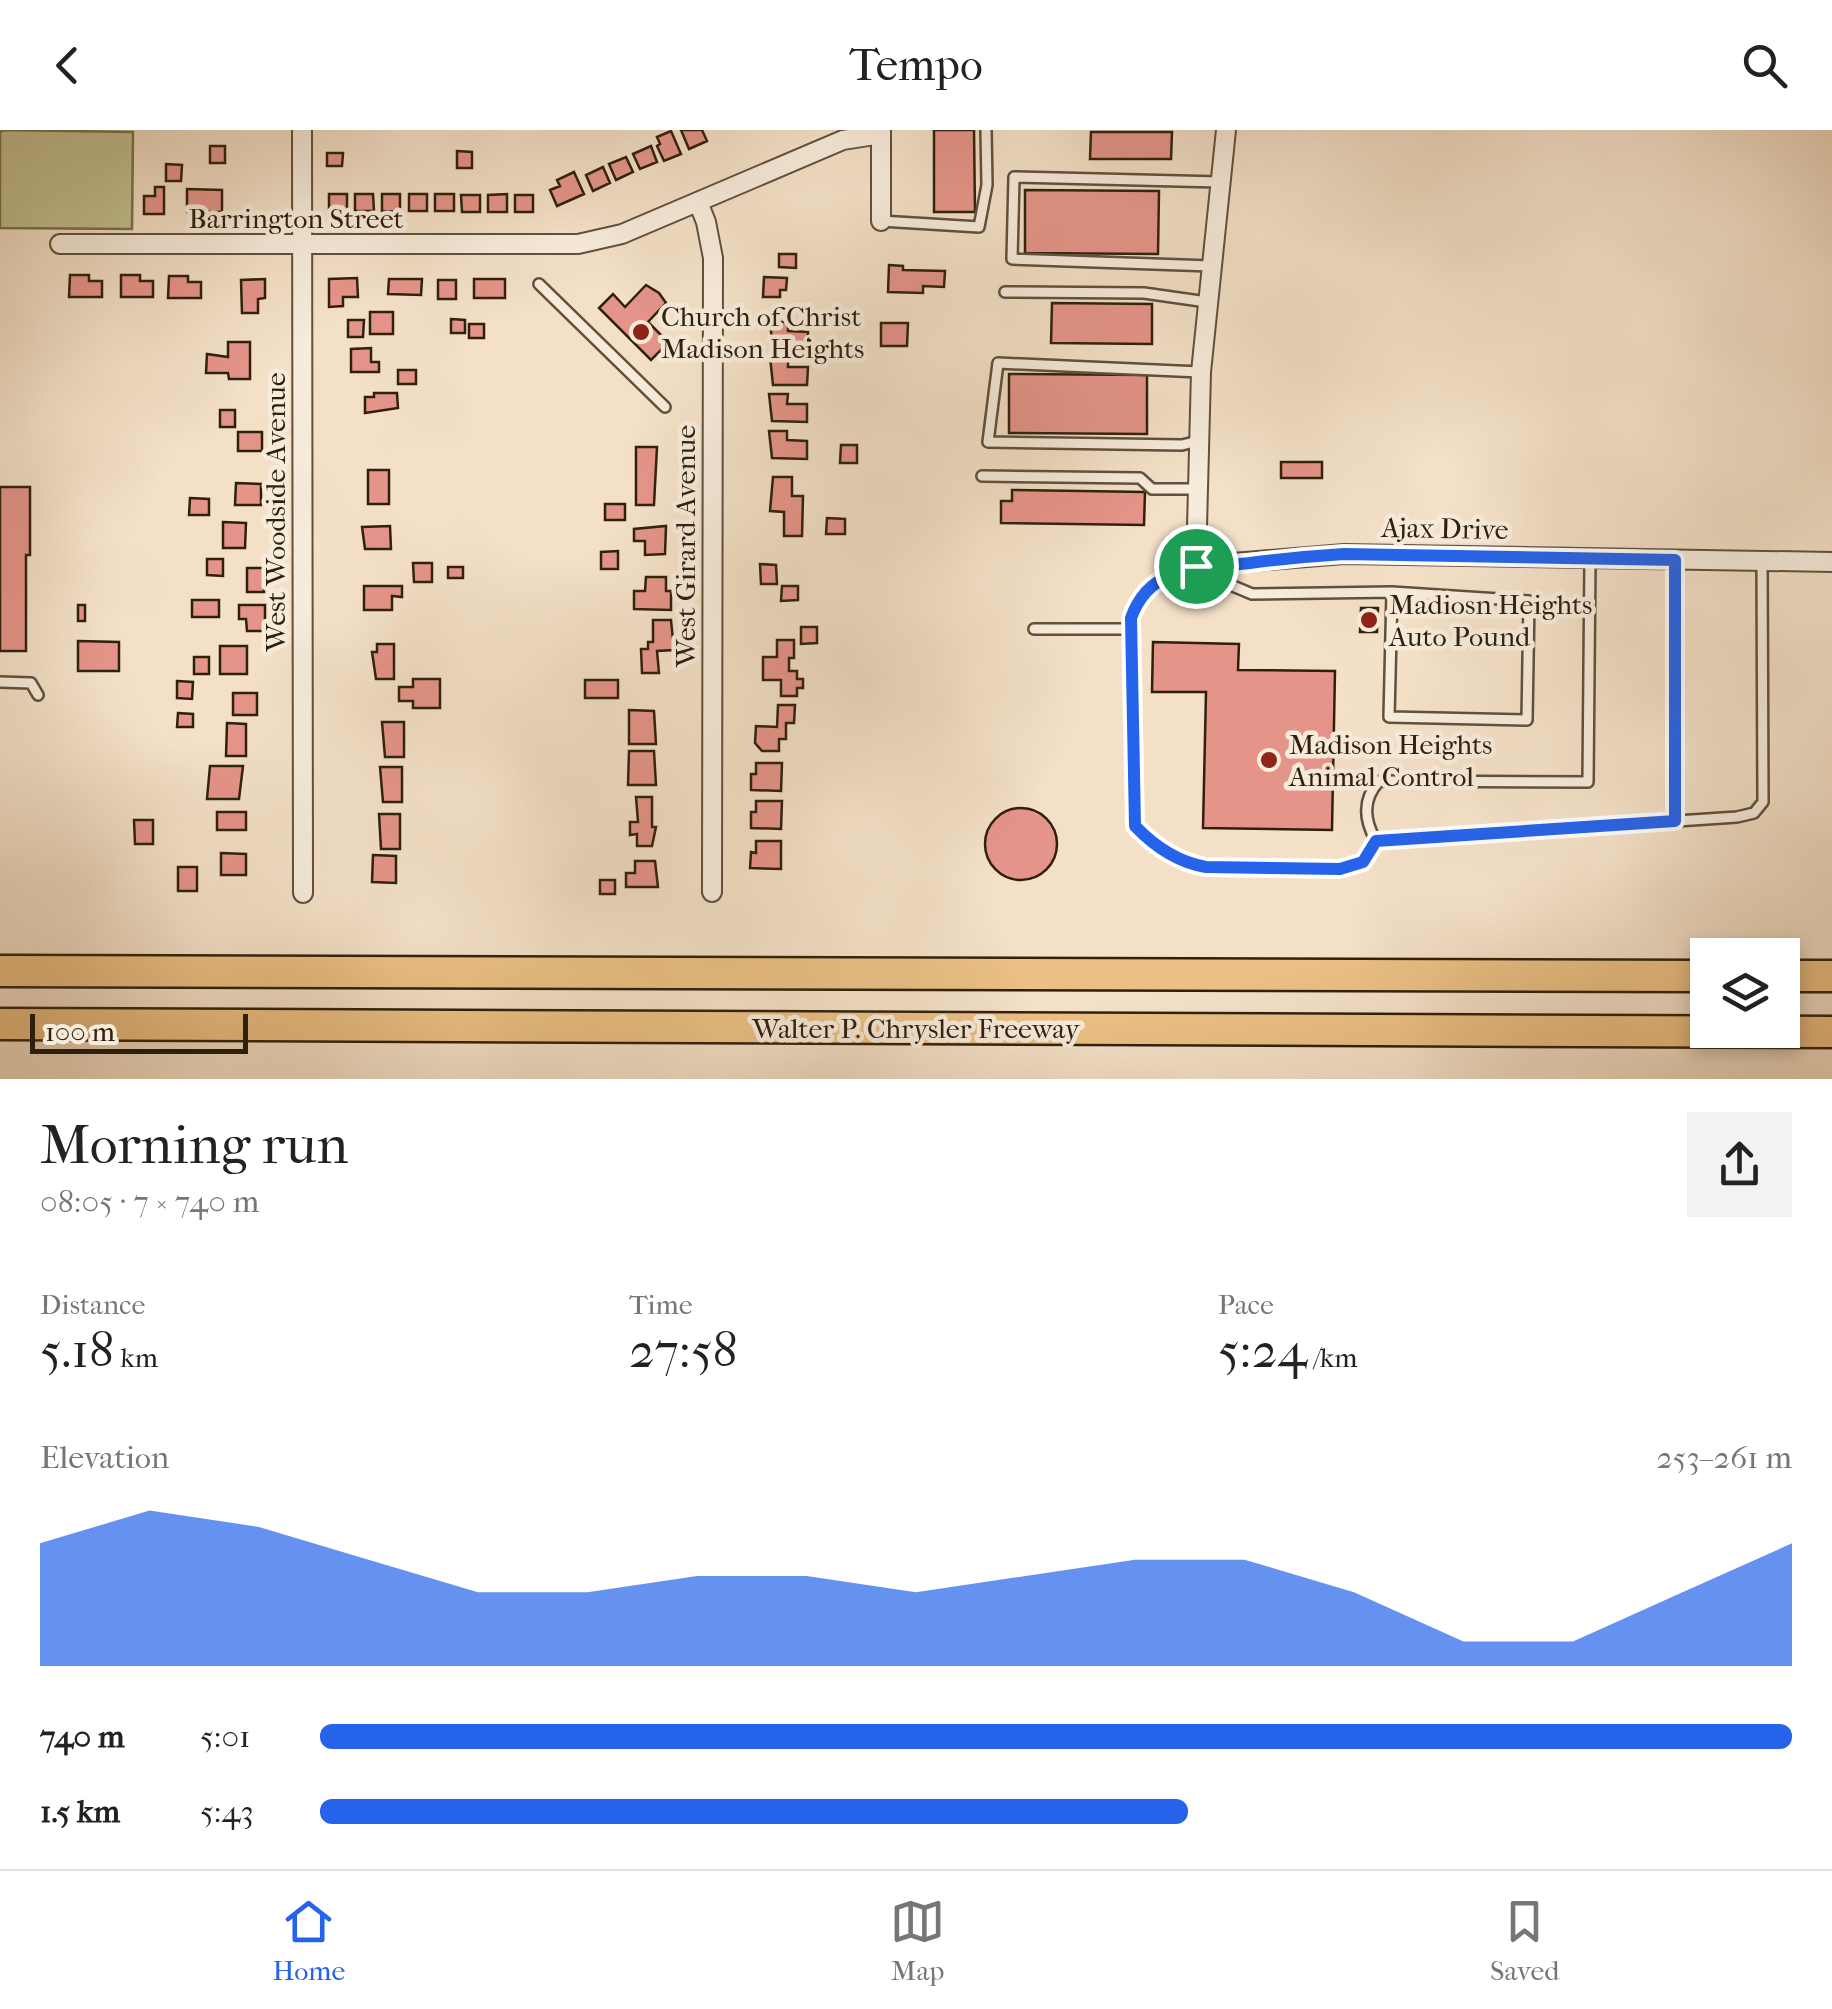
<!DOCTYPE html>
<html lang="en">
<head>
<meta charset="utf-8">
<style>
  body { margin:0; font-family:"IM FELL French Canon",serif; background:#f2f2f2; color:#222; height:100vh; display:flex; flex-direction:column; font-size:38px; white-space:nowrap }
  * { box-sizing:border-box; margin:0 }
  p { font-size:32px; color:#767676 }
  .icon { flex:none; width:55px; height:55px; fill:none; stroke:currentColor; stroke-width:2; stroke-linecap:round; stroke-linejoin:round }
  .map { position:relative; height:949px; overflow:hidden }
  .side { display:flex; flex-direction:column; background:#fff; flex:1 }
  .side>* { flex:none }
  .fabs { position:absolute; left:1690px; top:808px; display:grid; gap:20px }
  .fabs a { display:grid; place-items:center; width:110px; height:110px; border-radius:0px; background:#fff; box-shadow:0 5px 15px #0003; font-size:50px }
  .scale { position:absolute; left:30px; bottom:25px; width:218px; box-sizing:border-box; padding-left:10px; border:5px solid #2f200e; border-top:0; font-size:28px; line-height:35px; white-space:nowrap; color:#2f200e; -webkit-text-stroke:8px #f7ebdb; paint-order:stroke }
  .pin { position:absolute; display:grid; place-items:center; width:85px; height:85px; color:#fff; margin:-42px; border:5px solid #fff; border-radius:50%; box-shadow:0 2px 10px #0007 }
  .round { display:grid; place-items:center; flex:none; width:105px; height:105px; border-radius:0px; background:#f2f2f2 }
  .head { display:flex; align-items:center; justify-content:space-between; height:170px; padding:0 40px }
  h1 { font-size:55px; font-weight:600; line-height:75px }
  .stats { display:grid; grid-template-columns:repeat(3,1fr); gap:15px; height:170px; padding:10px 40px }
  .stats div { display:grid; align-content:center }
  .stats b { font-size:50px; font-weight:600 }
  .stats small { font-size:28px; font-weight:400 }
  .stats p { font-size:28px }
  .chart { height:280px; padding:20px 40px }
  .chart p { display:flex; justify-content:space-between }
  .chart svg { width:100%; height:180px; margin-top:10px; fill:#2563eb; opacity:.7 }
  ul { padding:0 40px; list-style:none; font-size:32px }
  li { display:grid; grid-template-columns:160px 120px 1fr; align-items:center; height:75px }
  li i { height:25px; border-radius:12px; background:#2563eb }
  header { display:flex; justify-content:space-between; align-items:center; height:130px; padding:0 40px; background:#fff; font-size:45px; font-weight:600 }
  .menu { display:flex; justify-content:space-around; align-items:center; height:140px; border-top:2px solid #e0e0e0; background:#fff; font-size:28px; color:#767676 }
  .menu a { display:grid; justify-items:center; gap:5px }
  .menu .on { color:#2563eb }
  .map>svg:first-child { display:block }
  .green { fill:#c2c091; stroke:#787050; stroke-width:2.5 }
  .building { fill:#e59489; stroke:#2f200e; stroke-width:2.5 }
  .lines { fill:none; stroke-linecap:round; stroke-linejoin:round }
  .service-casing { stroke:#60503c; stroke-width:14 }
  .minor-casing { stroke:#60503c; stroke-width:22 }
  .motorway-casing { stroke:#2f200e; stroke-width:35 }
  .service { stroke:#f7ebdb; stroke-width:9 }
  .minor { stroke:#f7ebdb; stroke-width:18 }
  .motorway { stroke:#eac084; stroke-width:30 }
  .route-casing { stroke:#fff; stroke-width:20 }
  .route { stroke:#2563eb; stroke-width:12 }
  .poi-dot { fill:#8f2418; stroke:#f7ebdb; stroke-width:4 }
  .labels { text-anchor:middle; stroke-width:9; stroke-linejoin:round; paint-order:stroke }
  .street-label { font-size:28px; fill:#2f200e; stroke:#f7ebdb }
  .poi-label { font-size:28px; fill:#2f200e; stroke:#f7ebdb; text-anchor:start }
</style>
</head>
<body>
<header><svg class="icon" aria-label="back" viewBox="0 0 24 24"><path d="M15 5l-7 7 7 7"/></svg>Tempo<svg class="icon" aria-label="search" viewBox="0 0 24 24"><circle cx="10" cy="10" r="6"/><path d="M15 15l6 6"/></svg></header>
<div class="map">
<svg width="1832" height="949" viewBox="0 0 1832 949">
  <rect width="100%" height="100%" fill="#f3e0c7"/>
  <filter id="stains"><feTurbulence type="fractalNoise" baseFrequency=".002" numOctaves="4"/><feColorMatrix values="0 0 0 0 .2 0 0 0 0 .09 0 0 0 0 .02 0 0 0 .5 -.17"/></filter>
  <radialGradient id="worn" r=".72"><stop offset=".6" stop-color="#630" stop-opacity="0"/><stop offset="1" stop-color="#630" stop-opacity=".3"/></radialGradient>
  <path class="green" d="M4,0l129,2 -1,97 -132,-1v-96z"/>
  <path class="building" d="M681,0h21l5,11 -18,8z
    M934,0h40l1,82h-41z
    M671,1l10,23 -17,7 -7,-15 3,-2 -3,-7z
    M1091,2h81l-1,27h-81z
    M210,16h15v17h-15z
    M651,16l6,16 -17,7 -7,-15z
    M457,21l15,1v16h-15z
    M327,23h16l-1,13h-15z
    M626,27l7,15 -17,8 -7,-16z
    M166,34l16,1 -1,16h-15z
    M603,37l7,16 -17,8 -7,-16z
    M574,42l10,22 -27,12 -7,-16 10,-4 -3,-6z
    M155,57h9v27h-20v-18h11z
    M187,59l35,1v22h-35z
    M1025,60l134,1 -1,63 -133,-1z
    M329,64h18v17h-18z
    M355,64h18l1,17h-19z
    M382,64h18v18l-18,-1z
    M409,64h18v17h-18z
    M435,64h19v17h-19z
    M507,64v18h-19v-17z
    M461,65h19v17h-18z
    M515,65h18v17h-18z
    M779,124h17v14l-17,-1z
    M889,135l14,1v4l42,1 -1,16 -21,-1v7l-35,-1z
    M70,145h19v6h13v16h-33z
    M121,145h19v6h13v16h-32z
    M169,146h19v6h13v16h-33z
    M764,147l23,1 -1,12h-6v7h-17z
    M357,148l1,19h-15v9l-14,1v-28z
    M265,149v19l-7,1v14h-16l-1,-33z
    M389,149h33l-1,16 -33,-1z
    M474,149h31v19h-31z
    M438,150h18v19h-18z
    M646,155l13,8 7,10 -18,19 28,28 -7,7 -8,-7 -10,10 -52,-52 14,-14 12,13z
    M1052,173l100,1v40l-101,-1z
    M370,182h23v22h-23z
    M451,189l14,1v13h-14z
    M348,190h16l-1,17h-15z
    M770,192h18v9l20,1v18l-35,-1z
    M881,193h27l-1,23h-26z
    M469,194h15v14h-15z
    M228,212h22v37h-21l-1,-6h-22l1,-19 21,3z
    M371,218v14h8v10h-28v-23z
    M770,227l18,1v9h20l-1,18h-34z
    M398,240h18v14h-18z
    M1009,244l138,1v59l-138,-1z
    M374,263h23l1,15 -33,5v-16h9z
    M769,264h19l-1,10h20v18l-35,-1z
    M220,280h15v17h-15z
    M769,301h18v9l20,1v18l-35,-1z
    M238,302h24v19h-24z
    M841,315h16v18h-17z
    M636,317h21l-3,58h-18z
    M1281,332h41v16h-41z
    M368,340h21v34h-21z
    M773,347h19v19h11l-1,40h-18v-24l-14,-1z
    M236,353l25,1v21h-26z
    M0,357h30v68h-4v96h-26z
    M1012,360l133,2 -1,33 -143,-2v-22h11z
    M190,368l19,1v16h-20z
    M605,374h20v16h-20z
    M827,388l18,1v15h-19z
    M223,392l23,1 -1,25h-22z
    M390,396l1,23h-26l-3,-22z
    M666,396l-1,28 -20,1v-14h-11v-12z
    M618,421v18h-17v-17z
    M207,429h16v17l-16,-1z
    M413,433h19v19h-18z
    M760,434l16,1 1,19h-16z
    M448,437h15v11h-15z
    M247,438h17v24h-17z
    M646,447h20v14h5v19l-37,-1v-18h11z
    M364,456h38v11l-10,-1v14h-28z
    M782,456h16v14l-17,1z
    M192,470h27v17h-27z
    M78,475h7v16h-7z
    M239,475h26v26h-18l-1,-12h-7z
    M1361,478h17l-1,24h-17z
    M653,490h18l3,30 -17,1 2,22h-17l-1,-24h7v-7h5z
    M801,497h16v16l-16,1z
    M777,510h17v18h-5v13h8v8h6v9h-6v8h-16v-16h-18v-23h14z
    M78,511l41,1v29h-41z
    M1153,512l86,2 -1,26 97,1 -3,159 -129,-2 3,-136h-54z
    M377,514h17v35h-18l-4,-27h5z
    M220,516h27v28h-27z
    M194,527h15v17h-15z
    M413,549h27v29h-27v-7h-14v-14h14z
    M585,550h33v18h-33z
    M177,551l16,1 -1,17 -15,-1z
    M233,563h24v22h-24z
    M778,575h17l-1,18h-8v16h-7v12h-17l-7,-8 1,-17 21,1z
    M629,580l25,1 2,33h-27z
    M178,583l15,1v13h-16z
    M382,592h22v35h-19z
    M227,593l19,1v32h-20z
    M629,621h25l2,34h-28z
    M756,633h26l-1,28 -30,-1v-16h5z
    M210,636h33l-4,33h-32z
    M380,637h22v35h-19z
    M636,667h16v30h4l-4,19h-15v-12l-7,1v-13h8z
    M756,671h26l-1,28 -30,-1v-16h5z
    M985 714a36 36 0 1 1 72 0a36 36 0 1 1-72 0Z
    M217,682h29v18h-29z
    M379,684h21v35h-19z
    M134,690h19v24h-18z
    M756,711h25v28l-31,-1 1,-16 5,1z
    M221,723l25,1v21h-25z
    M373,725l23,1v27l-24,-1z
    M635,731h20l3,26h-32v-14h9z
    M178,737h19v24h-19z
    M600,750h15v14h-15z"/>
  <g class="lines">
    <g class="service-casing">
      <path id="service" d="M881,91l98,6 8,-42 -1,-55
        M1211,136l-199,-7 2,-82 206,5
        M539,154l126,123
        M1005,162l139,1 63,9
        M1198,311l-16,4 -194,-3 10,-79 202,9
        M982,346l158,2 12,11h44
        M1196,436c-29,11 -54,21 -65,52l4,208c20,21 42,36 70,41l135,2 23,-7 13,-21 361,-24 17,-4 9,-11 -1,-241
        M1215,436l18,20 19,8 140,-2 -3,125 138,3 2,-119 -137,-9
        M1034,499h97
        M0,552l31,1 7,12
        M1675,691v-261
        M1376,711c-12,-21 -14,-41 3,-60l209,1 2,-224"/>
    </g>
    <g class="minor-casing">
      <path id="minor" d="M302,0l1,763
        M881,0v91
        M1226,0l-25,242 -5,194 148,-12 488,8
        M698,72l8,20 7,36 -1,634
        M60,114h518l44,-10 221,-94 38,-6"/>
    </g>
    <g class="motorway-casing">
      <path id="motorway" d="M0,841l1708,5
        M1782,846h50
        M0,894l1832,8"/>
    </g>
    <use href="#service" class="service"/>
    <use href="#minor" class="minor"/>
    <use href="#motorway" class="motorway"/>
  </g>
  <g class="lines">
    <g class="route-casing">
      <path id="route" d="M1344,424l331,6v261l-299,20 -13,21 -23,7 -134,-2c-29,-5 -51,-20 -71,-41l-4,-208c20,-56 72,-49 119,-55 31,-4 62,-7 94,-9z"/>
    </g>
    <use href="#route" class="route"/>
  </g>
  <g class="poi-dot">
    <circle cx="641" cy="202" r="10"/>
    <circle cx="1369" cy="490" r="10"/>
    <circle cx="1269" cy="630" r="10"/>
  </g>
  <g class="labels">
    <g class="street-label">
      <text x="296" y="98">Barrington Street</text>
      <text transform="translate(275 382) rotate(-90)" y="10">West Woodside Avenue</text>
      <text transform="translate(1445 398) rotate(1)" y="10">Ajax Drive</text>
      <text transform="translate(685 416) rotate(-90)" y="10">West Girard Avenue</text>
      <text x="916" y="908">Walter P. Chrysler Freeway</text>
    </g>
    <g class="poi-label">
      <text x="661" y="196">Church of Christ<tspan x="661" dy="32">Madison Heights</tspan></text>
      <text x="1389" y="484">Madiosn Heights<tspan x="1389" dy="32">Auto Pound</tspan></text>
      <text x="1289" y="624">Madison Heights<tspan x="1289" dy="32">Animal Control</tspan></text>
    </g>
  </g>
  <rect width="100%" height="100%" filter="url(#stains)"/>
  <rect width="100%" height="100%" fill="url(#worn)"/>
</svg>
<div class="fabs">
<a><svg class="icon" aria-label="layers" viewBox="0 0 24 24"><path d="M12 4l9 5-9 5-9-5zM3 14l9 5 9-5"/></svg></a>
</div>
<div class="scale">100 m</div>
<div class="pin" style="left:1196px;top:436px;background:#1e9e55"><svg class="icon" aria-label="arrive" viewBox="0 0 24 24"><path d="M6 21V4h12l-3 4 3 4H6"/></svg></div>
</div>
<section class="side">
<div class="head"><div><h1>Morning run</h1><p>08:05 · 7 × 740 m</p></div><a class="round"><svg class="icon" aria-label="share" viewBox="0 0 24 24"><path d="M12 15V3M7 8l5-5 5 5M5 13v7h14v-7"/></svg></a></div>
<div class="stats">
<div><p>Distance</p><b>5.18<small> km</small></b></div>
<div><p>Time</p><b>27:58</b></div>
<div><p>Pace</p><b>5:24<small> /km</small></b></div>
</div>
<div class="chart"><p><span>Elevation</span>253–261 m</p>
<svg viewBox="0 0 160 44" preserveAspectRatio="none"><path d="M0 44V14L10 6L20 10L30 18L40 26L50 26L60 22L70 22L80 26L90 22L100 18L110 18L120 26L130 38L140 38L150 26L160 14V44z"/></svg>
</div>
<ul>
<li><b>740 m</b>5:01<i style="width:100%"></i></li>
<li><b>1.5 km</b>5:43<i style="width:59%"></i></li>
</ul>
</section>
<nav class="menu">
<a class="on"><svg class="icon" aria-label="home" viewBox="0 0 24 24"><path d="M3 11l9-7 9 7M6 9v11h12V9"/></svg>Home</a>
<a><svg class="icon" aria-label="map" viewBox="0 0 24 24"><path d="M3 6l6-2 6 2 6-2v14l-6 2-6-2-6 2zM9 4v14M15 6v14"/></svg>Map</a>
<a><svg class="icon" aria-label="saved" viewBox="0 0 24 24"><path d="M7 4h10v16l-5-4-5 4z"/></svg>Saved</a>
</nav>
</body>
</html>
